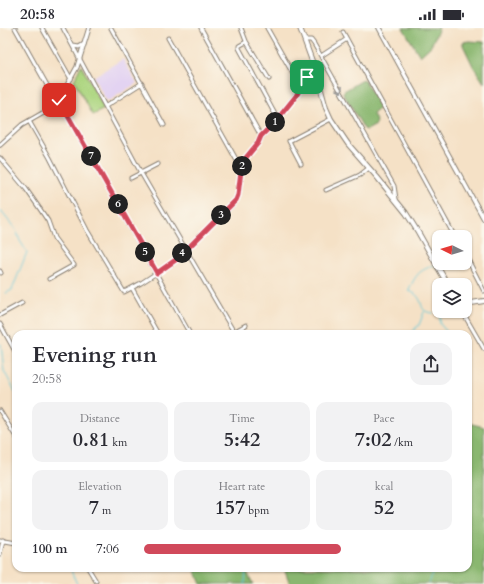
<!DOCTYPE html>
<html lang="en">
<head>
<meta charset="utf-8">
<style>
  body { margin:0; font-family:Cardo,serif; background:#f2f2f3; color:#2b2b33; height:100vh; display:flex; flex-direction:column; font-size:15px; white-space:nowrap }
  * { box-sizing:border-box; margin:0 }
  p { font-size:13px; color:#7c7c81 }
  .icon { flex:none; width:22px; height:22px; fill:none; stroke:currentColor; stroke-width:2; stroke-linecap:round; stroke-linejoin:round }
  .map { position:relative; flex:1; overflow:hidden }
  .side { position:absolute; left:12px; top:302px; width:460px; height:242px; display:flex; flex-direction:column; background:#fff; border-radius:12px; box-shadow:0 1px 3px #0004 }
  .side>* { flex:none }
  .needle { width:26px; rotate:275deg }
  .buttons { position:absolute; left:432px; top:202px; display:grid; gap:8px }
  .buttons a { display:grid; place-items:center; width:40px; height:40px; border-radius:8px; background:#fff; box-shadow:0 1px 3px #0004; font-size:20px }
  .pin { position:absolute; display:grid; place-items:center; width:34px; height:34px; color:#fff; margin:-17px; border-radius:8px; box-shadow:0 2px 6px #0006 }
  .km { position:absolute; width:20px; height:20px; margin:-10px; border-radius:50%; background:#222; color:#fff; font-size:11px; line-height:20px; text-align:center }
  .round { display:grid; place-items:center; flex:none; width:42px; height:42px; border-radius:12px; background:#f2f2f3 }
  .summary { display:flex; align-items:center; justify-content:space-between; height:68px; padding:0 20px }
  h1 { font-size:22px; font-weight:700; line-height:30px }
  .stats { display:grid; grid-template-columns:repeat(3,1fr); gap:6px; height:68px; padding:4px 20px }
  .stats div { display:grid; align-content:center; border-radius:10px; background:#f2f2f3; text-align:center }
  .stats b { font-size:20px; font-weight:700 }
  .stats small { font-size:11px; font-weight:400 }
  .stats p { font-size:11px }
  ul { padding:0 20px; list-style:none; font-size:13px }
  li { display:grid; grid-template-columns:64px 48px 1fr; align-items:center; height:30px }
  li i { height:10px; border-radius:5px; background:#d1495b }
  .status { display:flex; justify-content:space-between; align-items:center; height:28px; padding:0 20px; background:#fff; direction:ltr }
  .status svg { height:11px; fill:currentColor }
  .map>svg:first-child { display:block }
  .built { fill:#e3d3f2 }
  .green { fill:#add681; stroke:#64794e }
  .forest { fill:#8ab76f; stroke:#536a46 }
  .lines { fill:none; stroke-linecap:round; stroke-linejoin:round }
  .stream { stroke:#5fc8da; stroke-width:1 }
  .minor-casing { stroke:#887e71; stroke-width:5 }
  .tertiary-casing { stroke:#887e71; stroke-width:5.5 }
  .secondary-casing { stroke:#887e71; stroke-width:6 }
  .minor { stroke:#fff; stroke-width:3 }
  .tertiary { stroke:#fff; stroke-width:3.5 }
  .secondary { stroke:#fff; stroke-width:4 }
  .oneway { stroke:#999 }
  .route-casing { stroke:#fff; stroke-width:8 }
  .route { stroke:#d1495b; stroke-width:5 }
</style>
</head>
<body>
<div class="status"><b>20:58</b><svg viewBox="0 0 49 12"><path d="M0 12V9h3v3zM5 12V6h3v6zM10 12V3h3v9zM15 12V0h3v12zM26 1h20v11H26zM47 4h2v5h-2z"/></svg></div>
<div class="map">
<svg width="484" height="556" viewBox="0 0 484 556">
  <rect width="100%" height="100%" fill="#fbf7ec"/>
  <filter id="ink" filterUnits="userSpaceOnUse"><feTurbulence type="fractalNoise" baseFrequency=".025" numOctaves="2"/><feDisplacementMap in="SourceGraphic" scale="8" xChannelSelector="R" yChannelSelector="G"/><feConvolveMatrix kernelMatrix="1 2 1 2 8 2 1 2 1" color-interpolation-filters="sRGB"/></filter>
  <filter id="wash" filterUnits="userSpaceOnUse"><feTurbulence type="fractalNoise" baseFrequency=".012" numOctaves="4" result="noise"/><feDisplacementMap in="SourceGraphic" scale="16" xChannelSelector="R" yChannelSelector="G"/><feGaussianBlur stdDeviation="0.9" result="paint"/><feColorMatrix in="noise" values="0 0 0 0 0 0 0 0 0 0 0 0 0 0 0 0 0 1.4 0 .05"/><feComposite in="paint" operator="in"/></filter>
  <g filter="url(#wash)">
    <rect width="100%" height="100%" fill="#f5e1c6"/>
    <path class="built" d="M123,31l14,24 -30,19 -14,-25z"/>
    <path class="green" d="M81,37l23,44 -11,6 -19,-34z"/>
    <path class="forest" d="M403,0h36l-8,18 -11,10z
      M469,13l15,1v41l-11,-17 -10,-21v-3z
      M363,52l2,1 15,27 -7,6 4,9 -1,2 -9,5 -3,-1 -21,-36 1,-2z
      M468,395l16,4v157h-194l-6,-16h184z
      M194,540h51l8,16h-52z"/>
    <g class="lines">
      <path class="stream" d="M0,182l16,20 4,11 7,11 -15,38 -6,3
        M433,285c-14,-1 -9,-8 -15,-16 -2,-3 -6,-5 -9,-6v-2c8,-15 8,-17 25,-24
        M440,288v8l9,10
        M409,306l10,-9 5,-13
        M1,316l3,27 12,22
        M70,540l7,16
        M245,556l1,-16
        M429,556l5,-16"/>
    </g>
  </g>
  <g filter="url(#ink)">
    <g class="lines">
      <g class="minor-casing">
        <path id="minor" d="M15,0l42,75
          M42,0l29,51
          M63,0l78,145 94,161
          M111,0l53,97
          M201,0l60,108
          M241,0l5,13 23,38
          M267,0l34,60
          M343,4l112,205
          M168,10l73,130
          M305,12h6l3,4 80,142 2,13
          M246,14l-7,4v2l38,70
          M73,18l6,1 5,-3
          M321,28l26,-17
          M59,72l131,234
          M106,78l36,-23
          M29,93l21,37 37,72 37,62 17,-9 31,-20 62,-60c9,-12 3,-28 9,-41 4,-7 10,-13 15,-19 2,-3 3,-6 5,-8 21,-24 38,-42 49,-73
          M0,130l26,31 14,20 8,12 6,17 20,27 -25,14
          M301,136l-12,-23 42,-22
          M131,150l27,-14
          M326,162l34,-15 9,-7
          M465,226l19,37
          M0,243l1,2
          M132,260l26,46
          M462,283l22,38
          M0,287l22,-12
          M0,296l16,29
          M230,306l16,-9
          M0,383l16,26
          M0,512l16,3
          M0,526l3,-14
          M88,540l8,13"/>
      </g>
      <g class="tertiary-casing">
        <path id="tertiary" d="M379,0l105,191
          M0,117l22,-20 28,-16 9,-9 18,-33 12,-39"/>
      </g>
      <g class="secondary-casing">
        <path id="secondary" d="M300,0l16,44 10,36 5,11 17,25 29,33 29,36 12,19 30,53
          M465,276l19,-3"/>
      </g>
      <use href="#minor" class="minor"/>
      <use href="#tertiary" class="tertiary"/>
      <use href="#secondary" class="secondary"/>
    </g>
    <defs><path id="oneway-chevron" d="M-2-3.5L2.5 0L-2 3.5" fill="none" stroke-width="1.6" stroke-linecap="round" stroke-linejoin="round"/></defs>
    <use class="oneway" href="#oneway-chevron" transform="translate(340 62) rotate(60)"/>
  </g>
  <g class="lines" filter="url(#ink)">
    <g class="route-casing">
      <path id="route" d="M59,72l98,173 20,-14 59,-59 2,-5 3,-24 3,-11 14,-17 3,-7 14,-14 21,-26 11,-19"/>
    </g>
    <use href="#route" class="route"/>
  </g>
</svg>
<div class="buttons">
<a><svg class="needle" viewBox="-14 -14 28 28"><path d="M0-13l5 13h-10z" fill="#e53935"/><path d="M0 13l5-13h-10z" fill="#7c7c81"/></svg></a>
<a><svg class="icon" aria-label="layers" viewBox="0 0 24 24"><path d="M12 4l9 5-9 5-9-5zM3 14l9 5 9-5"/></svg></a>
</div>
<div class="pin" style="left:307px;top:49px;background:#1e9e55"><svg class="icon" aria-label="arrive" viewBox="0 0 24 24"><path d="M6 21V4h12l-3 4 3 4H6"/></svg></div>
<div class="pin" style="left:59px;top:72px;background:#d93025"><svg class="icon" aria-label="check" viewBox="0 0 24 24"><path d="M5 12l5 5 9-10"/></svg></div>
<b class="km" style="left:275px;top:94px">1</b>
<b class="km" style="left:242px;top:138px">2</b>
<b class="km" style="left:221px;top:187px">3</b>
<b class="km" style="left:182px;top:225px">4</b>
<b class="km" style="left:145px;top:224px">5</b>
<b class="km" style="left:118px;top:176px">6</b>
<b class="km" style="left:91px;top:128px">7</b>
<section class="side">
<div class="summary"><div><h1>Evening run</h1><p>20:58</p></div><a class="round"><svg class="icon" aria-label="share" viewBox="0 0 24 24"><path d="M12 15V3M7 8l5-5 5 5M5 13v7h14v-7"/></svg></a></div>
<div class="stats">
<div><p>Distance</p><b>0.81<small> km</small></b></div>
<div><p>Time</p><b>5:42</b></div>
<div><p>Pace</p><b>7:02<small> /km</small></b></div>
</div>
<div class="stats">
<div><p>Elevation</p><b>7<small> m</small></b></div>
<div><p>Heart rate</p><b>157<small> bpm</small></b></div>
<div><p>kcal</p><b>52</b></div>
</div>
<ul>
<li><b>100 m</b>7:06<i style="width:64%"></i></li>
</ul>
</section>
</div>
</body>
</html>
